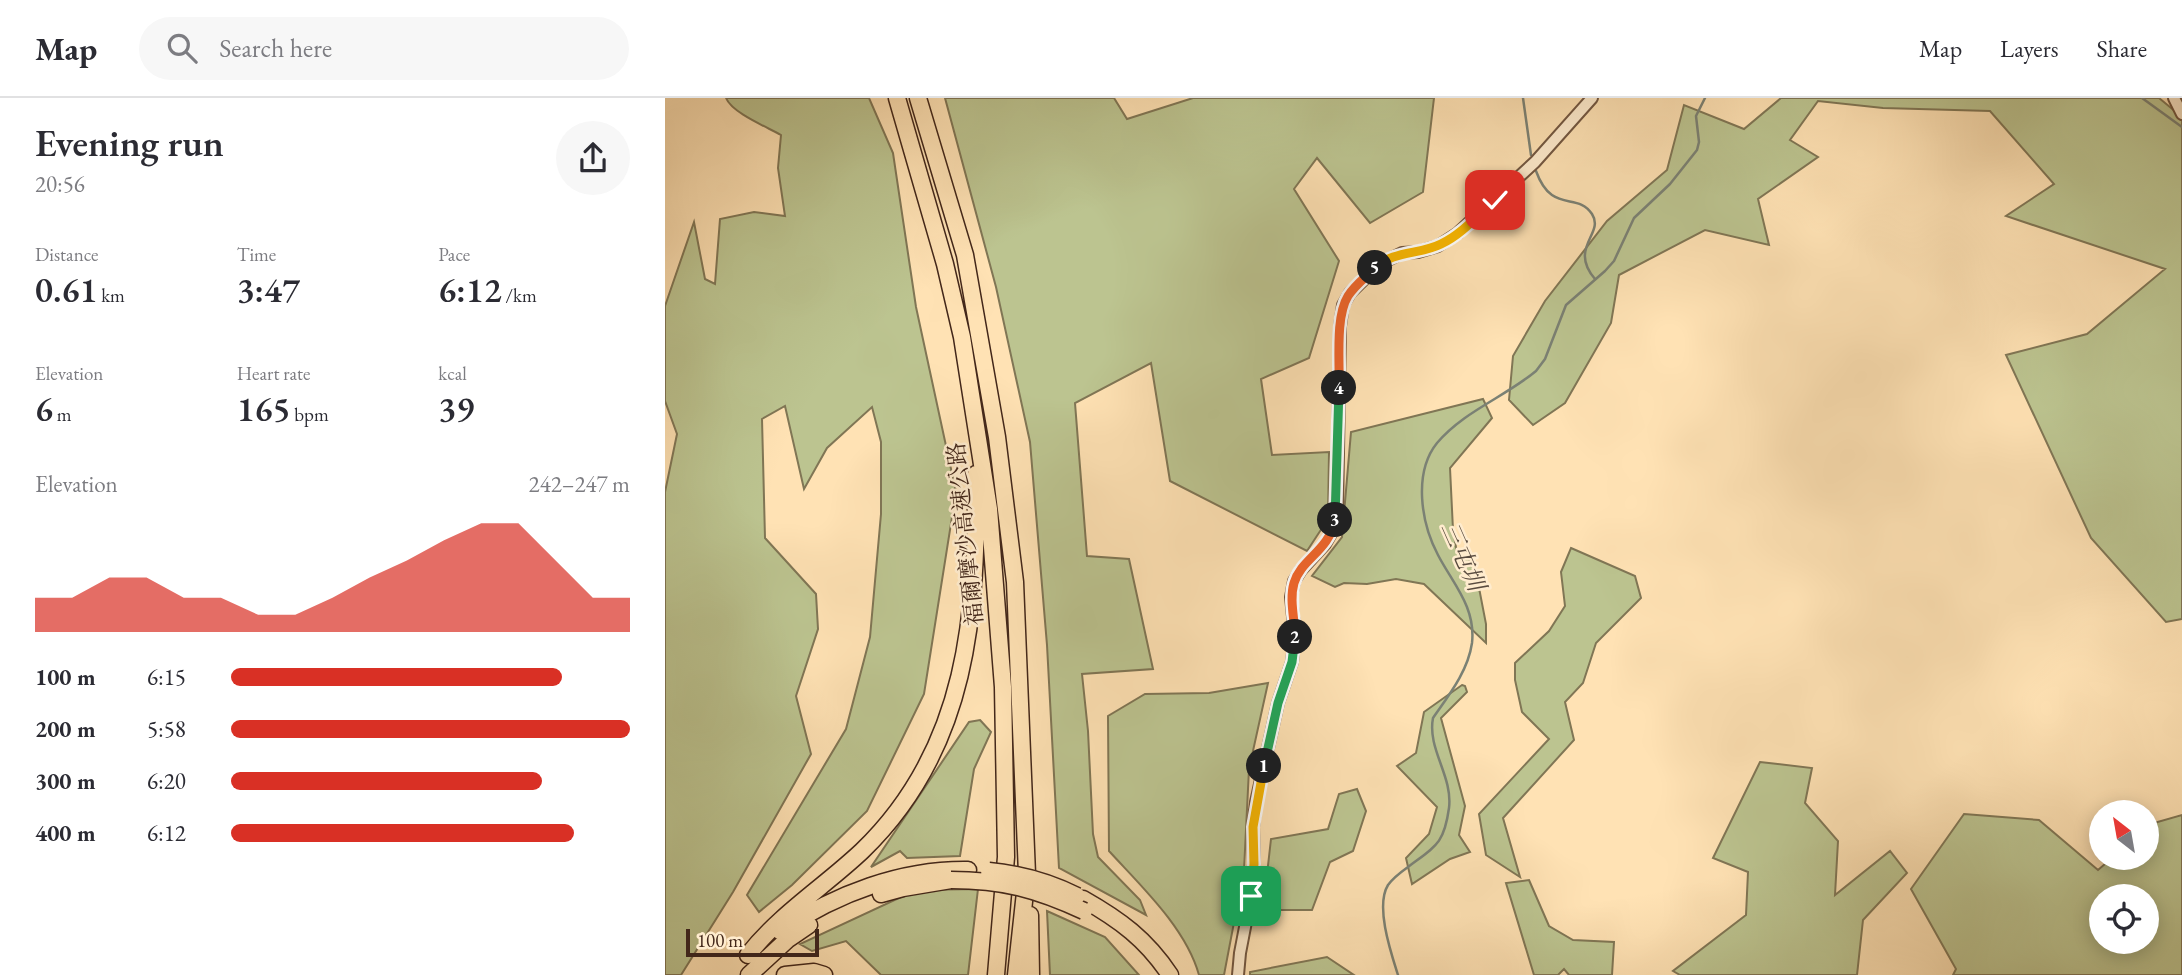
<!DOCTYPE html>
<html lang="en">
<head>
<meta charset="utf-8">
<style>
  body { margin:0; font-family:"EB Garamond","Noto Serif TC",serif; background:#f7f7f7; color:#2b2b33; height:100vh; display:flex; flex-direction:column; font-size:26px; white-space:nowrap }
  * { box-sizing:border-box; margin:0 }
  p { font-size:23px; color:#7c7c81 }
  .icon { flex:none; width:38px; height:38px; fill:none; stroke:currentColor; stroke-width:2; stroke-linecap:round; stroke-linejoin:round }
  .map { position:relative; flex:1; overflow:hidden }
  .side { display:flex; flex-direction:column; background:#fff; width:665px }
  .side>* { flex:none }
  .needle { width:46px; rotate:329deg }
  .tools { position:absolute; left:1424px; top:702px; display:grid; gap:14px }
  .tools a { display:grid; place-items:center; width:70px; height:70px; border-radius:50%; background:#fff; box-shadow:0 4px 18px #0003; font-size:35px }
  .scale { position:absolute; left:21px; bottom:18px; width:133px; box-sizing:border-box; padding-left:7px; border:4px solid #43271a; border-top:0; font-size:19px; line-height:24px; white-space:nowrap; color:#43271a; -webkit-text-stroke:5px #ffecce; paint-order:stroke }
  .pin { position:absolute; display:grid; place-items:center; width:60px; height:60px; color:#fff; margin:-30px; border-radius:14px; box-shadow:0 4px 10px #0006 }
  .km { position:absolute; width:35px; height:35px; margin:-18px; border-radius:50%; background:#222; color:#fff; font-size:19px; line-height:35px; text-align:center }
  .round { display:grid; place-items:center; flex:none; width:74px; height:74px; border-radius:37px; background:#f7f7f7 }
  .summary { display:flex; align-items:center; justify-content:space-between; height:119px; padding:0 35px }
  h1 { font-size:38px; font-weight:600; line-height:52px }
  .stats { display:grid; grid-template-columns:repeat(3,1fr); gap:10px; height:119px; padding:7px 35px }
  .stats div { display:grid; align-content:center }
  .stats b { font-size:35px; font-weight:600 }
  .stats small { font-size:19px; font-weight:400 }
  .stats p { font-size:19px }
  .chart { height:196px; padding:14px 35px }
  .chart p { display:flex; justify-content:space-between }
  .chart svg { width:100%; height:126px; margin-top:7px; fill:#d93025; opacity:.7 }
  ul { padding:0 35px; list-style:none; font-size:23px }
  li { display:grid; grid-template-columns:112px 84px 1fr; align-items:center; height:52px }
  li i { height:18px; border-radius:9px; background:#d93025 }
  header { display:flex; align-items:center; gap:42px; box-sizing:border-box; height:98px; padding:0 35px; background:#fff; border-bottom:2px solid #e1e1e2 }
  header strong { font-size:33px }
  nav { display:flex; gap:38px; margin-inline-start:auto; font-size:24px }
  .search { width:490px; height:63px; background:#f7f7f7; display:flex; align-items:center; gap:18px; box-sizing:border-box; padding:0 24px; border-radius:38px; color:#7c7c81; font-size:26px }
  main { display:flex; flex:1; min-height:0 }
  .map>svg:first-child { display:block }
  .green { fill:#bcc490; stroke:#807655; stroke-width:2; fill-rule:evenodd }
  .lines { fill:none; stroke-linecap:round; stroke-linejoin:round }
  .stream { stroke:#7b8174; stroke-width:2.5 }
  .minor-casing { stroke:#725640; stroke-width:14 }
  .highway-casing { stroke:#43271a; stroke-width:19 }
  .minor { stroke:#ffecce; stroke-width:10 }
  .highway { stroke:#ffe2b4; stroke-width:16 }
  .highway-bridge-casing { stroke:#43271a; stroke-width:19; stroke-linecap:butt }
  .highway-bridge { stroke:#ffe2b4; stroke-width:16 }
  .split-1-casing { stroke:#fff; stroke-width:14 }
  .split-2-casing { stroke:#fff; stroke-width:14 }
  .split-3-casing { stroke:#fff; stroke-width:14 }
  .split-4-casing { stroke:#fff; stroke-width:14 }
  .split-5-casing { stroke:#fff; stroke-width:14 }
  .split-6-casing { stroke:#fff; stroke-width:14 }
  .split-1 { stroke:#f5b400; stroke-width:9 }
  .split-2 { stroke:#22a559; stroke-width:9 }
  .split-3 { stroke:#f0652b; stroke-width:9 }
  .split-4 { stroke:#22a559; stroke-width:9 }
  .split-5 { stroke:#f0652b; stroke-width:9 }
  .split-6 { stroke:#f5b400; stroke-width:9 }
  .labels { text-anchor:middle; stroke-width:5; stroke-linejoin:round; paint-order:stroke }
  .street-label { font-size:23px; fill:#43271a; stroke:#ffecce }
  .water-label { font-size:24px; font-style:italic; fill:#5a4c40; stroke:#ffecce }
</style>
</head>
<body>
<header>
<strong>Map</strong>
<div class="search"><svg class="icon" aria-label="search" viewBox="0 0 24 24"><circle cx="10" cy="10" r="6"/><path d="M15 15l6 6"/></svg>Search here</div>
<nav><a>Map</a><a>Layers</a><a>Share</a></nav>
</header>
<main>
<section class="side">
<div class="summary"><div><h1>Evening run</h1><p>20:56</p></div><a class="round"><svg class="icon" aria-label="share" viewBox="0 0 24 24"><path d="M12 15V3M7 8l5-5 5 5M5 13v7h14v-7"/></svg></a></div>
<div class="stats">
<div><p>Distance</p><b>0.61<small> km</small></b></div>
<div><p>Time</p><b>3:47</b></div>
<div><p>Pace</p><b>6:12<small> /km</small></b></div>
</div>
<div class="stats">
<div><p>Elevation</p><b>6<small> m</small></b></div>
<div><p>Heart rate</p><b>165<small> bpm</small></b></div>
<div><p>kcal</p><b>39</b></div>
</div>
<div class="chart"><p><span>Elevation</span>242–247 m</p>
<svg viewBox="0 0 160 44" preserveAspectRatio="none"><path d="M0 44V32L10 32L20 25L30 25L40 32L50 32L60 38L70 38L80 32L90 25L100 19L110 12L120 6L130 6L140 19L150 32L160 32V44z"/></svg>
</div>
<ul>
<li><b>100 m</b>6:15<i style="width:83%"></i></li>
<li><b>200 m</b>5:58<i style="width:100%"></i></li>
<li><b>300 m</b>6:20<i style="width:78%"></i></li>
<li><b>400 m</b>6:12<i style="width:86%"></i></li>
</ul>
</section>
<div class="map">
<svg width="1517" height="877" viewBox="0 0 1517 877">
  <rect width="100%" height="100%" fill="#ffe2b4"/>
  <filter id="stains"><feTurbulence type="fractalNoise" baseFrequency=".00286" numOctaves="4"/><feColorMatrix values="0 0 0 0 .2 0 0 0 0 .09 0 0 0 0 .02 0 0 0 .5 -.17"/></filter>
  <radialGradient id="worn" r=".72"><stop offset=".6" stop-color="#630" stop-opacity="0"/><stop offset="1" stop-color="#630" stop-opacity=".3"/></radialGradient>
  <path class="green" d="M61,0h143l24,55 23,154 40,185 -32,202 -57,117 -75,74 -33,27 -12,-17 99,-166 24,-92 11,-123v-72l-9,-35 -45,41 -23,41 -19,-83 -23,13 3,119 51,56 2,35 -22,67 15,58 -78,138 -52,83h-16v-483l12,-58 -12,-33v-95l29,-84 11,57 10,5 5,-65 34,-7 31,4 -7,-48 3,-33c-14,-8 -49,-22 -55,-37z
    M280,0h169l13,21 66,-21h241l-11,94 -53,31 -53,-65 -23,31 45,72 -30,97 -48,21 11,76 57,-3 -1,67 -21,32 -137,-70 -19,-118 -76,40 12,153 42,3 24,110 -71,5 6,57 5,103 5,23 42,43 6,15 -87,-47 -12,-223 -17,-203 -34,-155z
    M1116,0h378l23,19v502l-16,3 -75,-84 -85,-183 81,-21 78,-65 -159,-53 48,-32 -64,-73 -107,-3 -65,-7 -28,39 28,17 -60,42 11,46 -64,-15 -86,45 -8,48 -46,80 -32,22 -24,-25 4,-44 32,-55 62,-80 60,-51 17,-65 60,24z
    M818,301l9,19 -42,50 3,62 4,23 17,9 12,62v19l-62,-59 -28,-5 -29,5 -23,-1 -9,4 -23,-11 30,-39 9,-105z
    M906,450l64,28 6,22 -45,45 -13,40 -18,19 9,38 -71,78 17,59 -34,-22 -7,-41 70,-75 -27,-27 -7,-32v-17l34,-32 16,-25 -4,-34z
    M603,585l-19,86 -5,101 -20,105h-25c-13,-47 -58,-89 -90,-124l-1,-135 37,-22 64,-1z
    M797,587l3,1 2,6 -26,26 24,88 -6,29 11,17 -20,7 -38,25 -6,-26 23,-24 8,-27 -40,-41 19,-13 8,-41z
    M315,622l11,12 -17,37 -14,87 -53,2 -7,-7 -29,16 98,-145z
    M1095,664l52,6 -7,35 33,38 -3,54 55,-44 17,22 -44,47 -6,55h-177l-7,-4 73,-56 2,-43 -35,-14z
    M692,691l9,22 -13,40 -23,11 -18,48h-49l8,-71 57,-10 11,-35z
    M1299,716l75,6 59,50 14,-12h35v-33l35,-10v160h-229l3,-6 -45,-80zM1437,798h45v46h-45z
    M864,782l20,46 24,14 41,2 -2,33h-43l-5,-6 -6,6h-24l-28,-92z
    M313,791l-10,86h-87l-35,-34 -34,10 -12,-7 116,-54z
    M382,813l58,26 34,38h-89z
    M662,859l27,18h-104v-3z"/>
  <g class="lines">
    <path class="stream" d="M858,0l8,57
      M1477,0l40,29
      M871,73c16,44 41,20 56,43 13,20 -24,33 3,65
      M733,877c-7,-22 -23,-69 -10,-90 5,-7 13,-13 20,-18 28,-21 36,-23 41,-59 4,-32 -22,-59 -16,-90 16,-23 35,-47 39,-75 4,-36 -19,-59 -34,-88 -17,-32 -25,-82 -1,-112 27,-32 68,-46 99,-72l9,-12 21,-54 39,-34 9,-10 20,-43 36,-34 27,-34 2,-8 -3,-26 9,-18"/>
    <g class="minor-casing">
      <path id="minor" d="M1509,0l8,16
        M573,877l2,-22 11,-57 3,-32 -1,-37 3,-25 22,-99 14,-41 3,-26 -4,-39 3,-16 7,-11 24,-26 8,-14 4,-16 3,-188 3,-21 7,-12 30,-29 22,-11 16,-1 20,-6 20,-13 77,-71 57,-64"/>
    </g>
    <g class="highway-casing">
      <path id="highway" d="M232,0l48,166 17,73 27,172 14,178 3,170 -10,118
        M253,0l47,157 32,182 18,145 12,292 -11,101
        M216,796l22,-6 48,-8
        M418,801c37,21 63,40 87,76
        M365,817l1,60
        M115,833c56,-37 121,-62 188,-61
        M83,857c32,-41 77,-69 114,-104 107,-103 115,-238 114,-377
        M84,877l38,-35 22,-15
        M120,877l29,-3 10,3"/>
    </g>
    <use href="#minor" class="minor"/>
    <use href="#highway" class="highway"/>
    <g class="highway-bridge-casing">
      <path id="highway-bridge" d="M324,773c32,3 60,11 88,25
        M286,782c52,0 85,9 133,31"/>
    </g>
    <use href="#highway-bridge" class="highway-bridge"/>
  </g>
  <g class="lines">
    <g class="split-1-casing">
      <path id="split-1" d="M586,798l3,-32 -1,-37 11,-61"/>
    </g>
    <g class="split-2-casing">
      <path id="split-2" d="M599,668l14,-63 14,-41 3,-25"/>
    </g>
    <g class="split-3-casing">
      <path id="split-3" d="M630,539c0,-17 -6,-37 -1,-54 7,-24 35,-32 41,-63"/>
    </g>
    <g class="split-4-casing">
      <path id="split-4" d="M670,422l4,-132"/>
    </g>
    <g class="split-5-casing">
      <path id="split-5" d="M674,290c1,-26 -4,-71 9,-92 7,-11 18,-19 27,-28"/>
    </g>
    <g class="split-6-casing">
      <path id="split-6" d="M710,170c19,-18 44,-13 66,-24 21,-10 37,-29 54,-44"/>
    </g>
    <use href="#split-1" class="split-1"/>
    <use href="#split-2" class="split-2"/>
    <use href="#split-3" class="split-3"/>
    <use href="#split-4" class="split-4"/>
    <use href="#split-5" class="split-5"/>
    <use href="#split-6" class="split-6"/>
  </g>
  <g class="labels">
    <g class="street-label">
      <text transform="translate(300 436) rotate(-96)" y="8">福爾摩沙高速公路</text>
    </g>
    <g class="water-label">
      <text transform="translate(798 458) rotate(66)" y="8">三屯圳</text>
    </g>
  </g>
  <rect width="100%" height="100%" filter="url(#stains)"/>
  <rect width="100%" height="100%" fill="url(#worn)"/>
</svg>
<div class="tools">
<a><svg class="needle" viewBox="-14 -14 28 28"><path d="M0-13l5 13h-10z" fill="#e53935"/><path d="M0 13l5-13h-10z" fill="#7c7c81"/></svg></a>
<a><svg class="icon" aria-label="locate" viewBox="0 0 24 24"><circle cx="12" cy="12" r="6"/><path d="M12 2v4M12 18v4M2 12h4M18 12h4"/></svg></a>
</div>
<div class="scale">100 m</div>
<div class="pin" style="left:586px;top:798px;background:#1e9e55"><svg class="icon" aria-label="arrive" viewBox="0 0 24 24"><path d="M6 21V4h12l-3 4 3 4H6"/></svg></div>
<div class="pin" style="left:830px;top:102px;background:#d93025"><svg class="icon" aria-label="check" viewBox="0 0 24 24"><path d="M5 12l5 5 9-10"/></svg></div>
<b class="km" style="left:599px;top:668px">1</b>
<b class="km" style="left:630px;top:539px">2</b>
<b class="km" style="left:670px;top:422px">3</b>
<b class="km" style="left:674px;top:290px">4</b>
<b class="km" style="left:710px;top:170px">5</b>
</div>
</main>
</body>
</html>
